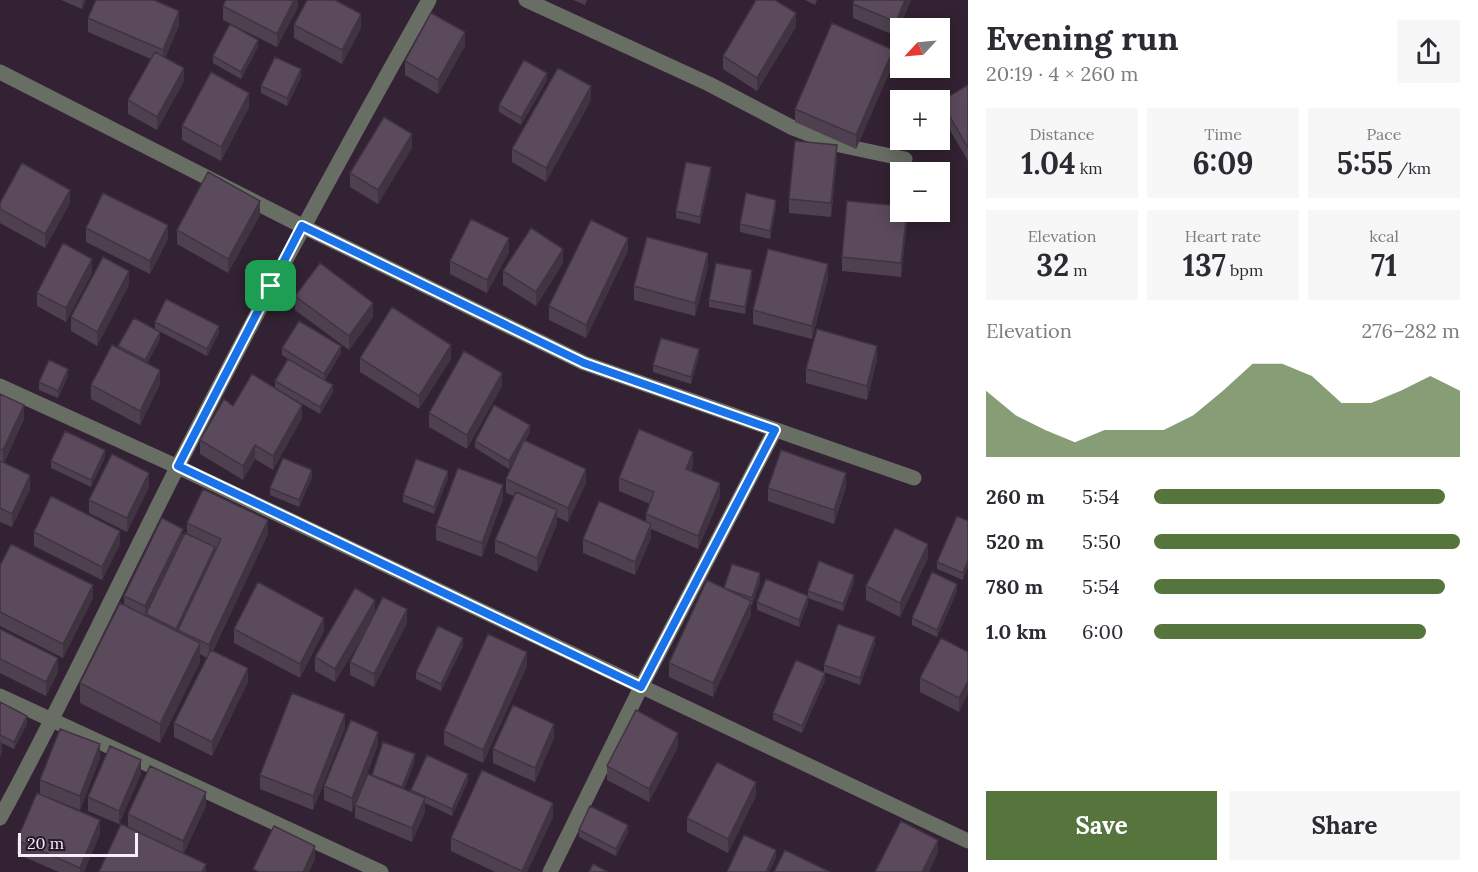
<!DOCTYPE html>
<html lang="en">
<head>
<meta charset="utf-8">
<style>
  body { margin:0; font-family:Lora,serif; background:#f7f7f7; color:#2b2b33; height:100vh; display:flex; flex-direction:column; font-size:22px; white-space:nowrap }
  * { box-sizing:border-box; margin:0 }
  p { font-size:20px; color:#7c7c81 }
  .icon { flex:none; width:33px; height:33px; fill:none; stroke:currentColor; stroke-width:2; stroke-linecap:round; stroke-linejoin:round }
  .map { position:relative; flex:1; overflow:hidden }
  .sheet { display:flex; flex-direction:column; background:#fff; width:510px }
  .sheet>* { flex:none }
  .needle { width:39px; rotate:244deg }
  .buttons { position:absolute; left:890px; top:18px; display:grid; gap:12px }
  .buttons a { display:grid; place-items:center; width:60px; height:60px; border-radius:0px; background:#fff; box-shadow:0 3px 15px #0003; font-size:30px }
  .scale { position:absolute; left:18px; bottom:15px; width:120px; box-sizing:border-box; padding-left:6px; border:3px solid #f8eef9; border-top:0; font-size:16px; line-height:21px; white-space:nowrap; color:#f8eef9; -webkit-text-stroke:4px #281929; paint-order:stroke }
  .pin { position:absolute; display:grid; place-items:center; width:51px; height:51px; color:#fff; margin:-26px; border-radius:12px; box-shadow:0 3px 9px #0006 }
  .round { display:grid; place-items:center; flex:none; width:63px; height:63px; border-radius:0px; background:#f7f7f7 }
  .overview { display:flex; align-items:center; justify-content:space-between; height:102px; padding:0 18px }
  h1 { font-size:33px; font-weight:700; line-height:45px }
  .metrics { display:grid; grid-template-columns:repeat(3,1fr); gap:9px; height:102px; padding:6px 18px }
  .metrics div { display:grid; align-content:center; border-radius:0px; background:#f7f7f7; text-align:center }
  .metrics b { font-size:30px; font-weight:700 }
  .metrics small { font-size:16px; font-weight:400 }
  .metrics p { font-size:16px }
  .chart { height:168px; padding:12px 18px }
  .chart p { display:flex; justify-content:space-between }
  .chart svg { width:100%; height:108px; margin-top:6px; fill:#55753d; opacity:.7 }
  .primary-button { display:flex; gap:12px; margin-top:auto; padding:12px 18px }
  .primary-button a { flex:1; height:69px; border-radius:0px; background:#55753d; color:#fff; font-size:24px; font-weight:700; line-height:69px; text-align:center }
  .primary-button a+a { background:#f7f7f7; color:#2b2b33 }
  ul { padding:0 18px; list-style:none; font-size:20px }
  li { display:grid; grid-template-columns:96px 72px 1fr; align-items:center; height:45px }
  li i { height:15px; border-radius:8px; background:#55753d }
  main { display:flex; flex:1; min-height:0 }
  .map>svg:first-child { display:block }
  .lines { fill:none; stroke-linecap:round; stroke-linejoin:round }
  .minor { stroke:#686e64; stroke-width:15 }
  .wall { fill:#4e404f }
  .shaded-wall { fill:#403440 }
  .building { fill:#5b4a5c; stroke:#403440; stroke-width:1.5 }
  .route-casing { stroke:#fff; stroke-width:12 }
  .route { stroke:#1a73e8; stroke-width:8 }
</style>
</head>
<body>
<main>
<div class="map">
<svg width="968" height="872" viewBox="0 0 968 872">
  <rect width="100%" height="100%" fill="#322233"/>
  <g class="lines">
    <path class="minor" d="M526,0l183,84 84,44 42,16 70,15
      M0,72l302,154 282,137 330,115
      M0,386l178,81 790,374
      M0,696l381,176
      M0,818c63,-115 118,-234 178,-352 80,-157 164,-312 251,-466
      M550,872l91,-185 134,-257"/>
  </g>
  <path class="wall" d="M61,0h25l-4,9z
    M298,0v7l-21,40 -54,-27v-14z
    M573,0h14l-2,5z
    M805,0h12l-2,5z
    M854,0h57l-15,36 -43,-18v-14z
    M88,18l91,7 -14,33 19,23 -27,49 -29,-16v-14l23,-41 -63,-27z
    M294,25l67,3 -19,36 -48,-26z
    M796,27l-39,64 -34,-22v-13z
    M465,46l-27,48 -33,-19v-14z
    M258,47l-17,32 -28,-16v-7z
    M893,64l-37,85 -61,-27v-13z
    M301,77l-14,29 -26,-13v-7z
    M547,80l-26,45 -22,-13v-7z
    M968,85v76l-27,-46v-14z
    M591,100l-45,82 -34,-20v-13z
    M249,107l-28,54 -39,-21v-14z
    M412,148l-34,56 -28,-17v-14z
    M837,158l-6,59 -42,-4v-14z
    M711,174l-11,50 -24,-6v-7z
    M0,203h70l-25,45 -45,-25z
    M776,207l-6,32 -30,-7v-8z
    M907,212v8l-6,57 -59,-6v-14z
    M260,215l-32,58 -51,-29v-14z
    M86,228l82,11 -18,35 -64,-32z
    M628,251l-42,87 -37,-18v-14z
    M509,252l-22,41 -37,-19v-13z
    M563,263l-27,43 -33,-21v-14z
    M708,267l-13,49 -61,-16v-14z
    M92,273l-26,49 -29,-16v-13z
    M752,277l-7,37 -36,-7v-7z
    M828,278l-16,61 -59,-15v-14z
    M129,285l-32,61 -26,-15v-14z
    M295,296l78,21 -24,33 -54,-40z
    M155,322l64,11 -12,23 -52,-27z
    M160,339l-13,24 13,21 -20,41 -49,-26v-14l27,-37v-2z
    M282,348l59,5 -16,27 8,12 -13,22 -45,-26v-7l13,-22 -6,-4z
    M699,356l-8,28 -38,-12v-7z
    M360,358l91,1 -32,50 -59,-37z
    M877,360l-10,40 -61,-17v-14z
    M68,376l-10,22 -19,-8v-8z
    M502,386l-35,63 -38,-22v-14z
    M0,394l24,25 -20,44 26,26 -18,38 -12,-5z
    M233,406l69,12 -29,52 -18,-11 -12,21 -43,-26v-14z
    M530,432l-5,9 61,42 -18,39 -11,-5v7l-20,48 -42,-19v-13l19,-44 -8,-3v-14l11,-23 -8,13 -34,-21v-7z
    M105,457l-14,30 -40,-19v-7z
    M693,466l-2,5 29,26 -22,52 -47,-20v9l-16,37 -52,-22v-14l63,-17v-8l4,-10 -31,-13v-13z
    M312,477l-13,30 -29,-12v-7z
    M448,478l-14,36 -31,-12v-7z
    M149,487l-22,45 -38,-19v-13z
    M846,487l-12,37 -66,-23v-13z
    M503,499l-21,58 -46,-17v-14z
    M968,521l-5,59 -26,-11v-7z
    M187,523l81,11 -55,117 35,31 -36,74 -38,-19v-14l33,-65 -7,-4v8l-40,81 -80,-40v-20l44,-78v-9l63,-62z
    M34,532l86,12 -18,36 -68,-34z
    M928,558l-28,59 -34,-17v-14z
    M0,566l93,32 -30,60 -63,-32z
    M760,581l-8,24h-1v10l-38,82 -44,-20v-14l55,-74z
    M854,582l-11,29 -35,-13v-7z
    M957,591l-20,46 -25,-12v-7z
    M757,602l51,1 -9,24 -42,-17z
    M375,611l32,12 -33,64 -24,-12v-13l19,-37 -34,57 -20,-11v-14z
    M0,629l58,43 -12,24 -46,-23z
    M234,629l90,2 -24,47 -66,-35z
    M875,644l-15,41 -36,-13v-7z
    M463,646l-22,45 -25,-12v-7z
    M968,652l-9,60 -39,-20v-14z
    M527,666l-44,97 -39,-18v-14z
    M825,680l-23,53 -29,-13v-7z
    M0,702l27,22 -13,25 -12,-6v9l-2,5z
    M345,728l-32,82 -53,-21v-14z
    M554,738l-19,44 -42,-19v-14z
    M378,745l-26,67 -28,-12v-14z
    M678,747l-29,55 -42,-22v-14z
    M100,758l-20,52 -40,-16 60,40 -16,38h-25l-42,-18v-14l23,-46v-14z
    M415,761l-11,28 7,3v-2l57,-9 -16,35 -27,-13v9l-13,30 -57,-24v-13l17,-30z
    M141,774l-22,50 -31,-13v-14z
    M756,796l-28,57 -41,-21v-14z
    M206,806l-22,47 22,19 -78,-45v-13z
    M553,817l-26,55h-32l-44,-21v-13z
    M579,830l49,2 -12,24 -37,-19z"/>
  <path class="shaded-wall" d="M83,0h3l-4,9v-7z
    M294,0h4v7l-21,40v-13z
    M905,0h6l-15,36v-14z
    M179,11v14l-16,39v-14z
    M796,13v14l-39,64v-13z
    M361,14v14l-19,36v-14z
    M465,32v14l-27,48v-14z
    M258,40v7l-17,32v-7z
    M893,50v14l-37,85v-14z
    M184,68v13l-27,49v-13z
    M301,69v8l-14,29v-8z
    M547,73v7l-26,45v-7z
    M591,86v14l-45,82v-14z
    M249,93v14l-28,54v-14z
    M412,134v14l-34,56v-14z
    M837,145v13l-6,59v-14z
    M711,167v7l-11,50v-7z
    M70,190v13l-25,45v-14z
    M776,200v7l-6,32v-8z
    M260,201v14l-32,58v-14z
    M907,212v8l-6,57v-14z
    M168,225v14l-18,35v-13z
    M509,238v14l-22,41v-13z
    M628,238v13l-42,87v-13z
    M563,249v14l-27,43v-14z
    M708,253v14l-13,49v-13z
    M92,259v14l-26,49v-14z
    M828,264v14l-16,61v-13z
    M752,270v7l-7,37v-7z
    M129,271v14l-32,61v-14z
    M373,303v14l-24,33v-14z
    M219,326v7l-12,23v-7z
    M160,332v7l-15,29v-8z
    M451,345v14l-32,50v-13z
    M341,346v7l-17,28v-7z
    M877,346v14l-10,40v-14z
    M699,349v7l-8,28v-7z
    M68,369v7l-10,22v-7z
    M160,370v14l-20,41v-14z
    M502,373v13l-35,63v-14z
    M333,385v7l-13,22v-7z
    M24,405v14l-21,45v-14z
    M302,405v13l-29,52v-14z
    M530,425v7l-21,37v-8z
    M255,445v14l-12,21v-14z
    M105,450v7l-14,30v-7z
    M693,452v14l-7,16v-13z
    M586,469v14l-18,39v-14z
    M312,470v7l-13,30v-7z
    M448,471v7l-14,36v-7z
    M149,473v14l-22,45v-14z
    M846,473v14l-12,37v-14z
    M30,475v14l-18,38v-13z
    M720,483v14l-22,52v-13z
    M503,485v14l-21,58v-14z
    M557,510v14l-20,48v-14z
    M268,520v14l-59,125v-14z
    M651,524v14l-16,37v-13z
    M183,529v14l-37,71 -1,6v-14z
    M120,531v13l-18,36v-13z
    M928,544v14l-28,59v-14z
    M215,547v14l-37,69v8l-2,5v-14z
    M968,560v7l-5,13v-7z
    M760,573v8l-8,24v-7z
    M854,575v7l-11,29v-7z
    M957,584v7l-20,46v-7z
    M93,585v13l-30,60v-14z
    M808,596v7l-9,24v-7z
    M375,600v13l-40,69v-13z
    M751,601v14l-38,82v-14z
    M407,609v14l-33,64v-13z
    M324,618v13l-24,47v-14z
    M875,637v7l-15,41v-7z
    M463,638v8l-22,45v-7z
    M200,643v19l-40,81v-19z
    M527,652v14l-44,97v-13z
    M58,658v14l-12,24v-14z
    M248,668v14l-36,74v-14z
    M825,673v7l-23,53v-7z
    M968,681v13l-9,18v-14z
    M345,714v14l-32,82v-14z
    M27,716v8l-13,25v-7z
    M554,724v14l-19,44v-14z
    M378,732v13l-26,67v-14z
    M678,733v14l-29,55v-13z
    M2,739v13l-2,5v-14z
    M100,744v14l-20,52v-14z
    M415,754v7l-13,33v-7z
    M141,760v14l-22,50v-13z
    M468,774v7l-16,35v-7z
    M756,782v14l-28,57v-14z
    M206,792v14l-23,48v-13z
    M425,798v14l-13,30v-14z
    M553,803v14l-26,55h-5z
    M100,820v14l-16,38h-4v-4z
    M628,825v7l-12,24v-7z
    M938,840v13l-9,19h-7z
    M315,846v14l-6,12h-6z
    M776,850v8l-7,14h-3z
    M206,864v8h-4z"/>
  <path class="building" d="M96,0h58l25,11 -16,39 -75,-32z
    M226,0h68l-17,34 -54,-28z
    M307,0h28l26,14 -19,36 -48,-25z
    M756,0h19l21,13 -39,65 -34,-22z
    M854,0h51l-9,22 -43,-18z
    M431,13l34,19 -27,48 -33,-19z
    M832,23l61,27 -37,85 -61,-26z
    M230,24l28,16 -17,32 -28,-16z
    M155,52l29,16 -27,49 -29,-17z
    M275,57l26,12 -14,29 -26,-12z
    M524,60l23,13 -26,45 -22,-13z
    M558,68l33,18 -45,82 -34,-19z
    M211,72l38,21 -28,54 -39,-21z
    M968,85v63l-27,-47z
    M384,117l28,17 -34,56 -28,-17z
    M795,141l42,4 -6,58 -42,-4z
    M686,162l25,5 -11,50 -24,-6z
    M22,163l48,27 -25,44 -45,-25v-6z
    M208,172l52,29 -32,58 -51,-29z
    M103,193l65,32 -18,36 -64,-33z
    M746,193l30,7 -6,31 -30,-7z
    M847,201l53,5v6h7l-6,51 -59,-6z
    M471,219l38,19 -22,42 -37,-19z
    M591,220l37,18 -42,87 -37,-19z
    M531,228l32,21 -27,43 -33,-21z
    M647,237l61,16 -13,50 -61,-17z
    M63,243l29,16 -26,49 -29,-15z
    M768,249l60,15 -16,62 -59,-16z
    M103,257l26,14 -32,61 -26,-15z
    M320,263l53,40 -24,33 -54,-40z
    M716,263l36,7 -7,37 -36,-7z
    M166,299l53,27 -12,23 -52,-27z
    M392,307l59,38 -32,51 -59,-38z
    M134,318l26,14 -15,28 -27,-14z
    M299,321l42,25 -17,28 -42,-26z
    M817,329l60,17 -10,40 -61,-17z
    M661,338l38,11 -8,28 -38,-12z
    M112,345l48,25 -20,41 -49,-26z
    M464,351l38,22 -35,62 -38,-22z
    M288,359l45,26 -13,22 -45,-26z
    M49,360l19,9 -10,22 -19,-9z
    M252,374l50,31 -29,51 -18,-11 -12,21 -43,-26 24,-41 9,7z
    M0,394l24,11 -21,45 -3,-1z
    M494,405l36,20 -21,36 -34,-20z
    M639,429l54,23 -7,17 34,14 -22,53 -52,-22 8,-22 -35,-14z
    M65,431l40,19 -14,30 -40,-19z
    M524,440l62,29 -18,39 -62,-29z
    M781,450l65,23 -12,37 -66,-22z
    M112,454l37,19 -22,45 -38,-18z
    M283,458l29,12 -13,30 -29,-12z
    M416,459l32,12 -14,36 -31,-12z
    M0,461l30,14 -18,39 -12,-6z
    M458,468l45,17 -21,58 -46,-17z
    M203,489l65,31 -59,125 -31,-15 43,-91 -34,-16z
    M516,492l41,18 -20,48 -42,-18z
    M51,496l69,35 -18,36 -68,-35z
    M599,501l52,23 -16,38 -52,-23z
    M957,516l11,5v39l-5,13 -26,-11z
    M162,518l21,11 -38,77 -21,-10z
    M895,528l33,16 -28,59 -34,-17z
    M185,533l30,14 -39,82 -30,-15z
    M11,544l82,41 -30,59 -63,-32v-46z
    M819,561l35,14 -11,29 -35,-13z
    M732,564l28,9 -8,25 -28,-10z
    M932,572l25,12 -20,46 -25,-12z
    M766,579l42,17 -9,24 -42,-18z
    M707,580l44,21 -38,82 -44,-20z
    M258,582l66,36 -24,46 -66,-35z
    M355,588l20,12 -40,69 -20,-12z
    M383,597l24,12 -33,65 -24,-12z
    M120,603l80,40 -40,81 -80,-41z
    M838,624l37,13 -15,41 -36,-13z
    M438,626l25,12 -22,46 -25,-12z
    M0,629l58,29 -12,24 -46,-23z
    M488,634l39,18 -44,98 -39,-19z
    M941,638l27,14v29l-9,17 -39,-20z
    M211,650l37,18 -36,74 -38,-19z
    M796,660l29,13 -23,53 -29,-13z
    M292,693l53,21 -32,82 -53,-21z
    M0,702l27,14 -13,26 -14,-7z
    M513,705l41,19 -19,44 -42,-19z
    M636,710l42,23 -29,56 -42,-23z
    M351,720l27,12 -26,66 -28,-12z
    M60,729l40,15 -20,52 -40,-16z
    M383,742l32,12 -13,33 -30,-12z
    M110,746l31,14 -22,51 -31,-14z
    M427,755l41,19 -16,35 -41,-19z
    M717,762l39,20 -28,57 -41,-21z
    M150,766l56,26 -23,49 -55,-27z
    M482,770l71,33 -31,68 -71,-33z
    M368,774l57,24 -13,30 -57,-23z
    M37,793l63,27 -20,48 -63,-28z
    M590,806l38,19 -12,24 -37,-19z
    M901,821l37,19 -16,32h-47z
    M121,824l85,40 -4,8h-103z
    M274,826l41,20 -12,26h-44l-6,-3z
    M744,835l32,15 -10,22h-39z
    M785,850l45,22h-56z
    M593,864l15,8h-19z"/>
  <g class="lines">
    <g class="route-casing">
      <path id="route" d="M302,226l282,137 191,67 -134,257 -463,-221z"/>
    </g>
    <use href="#route" class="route"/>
  </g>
</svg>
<div class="buttons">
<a><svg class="needle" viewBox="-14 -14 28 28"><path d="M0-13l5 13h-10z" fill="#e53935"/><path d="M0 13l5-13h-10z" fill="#7c7c81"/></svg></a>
<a>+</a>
<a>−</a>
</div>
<div class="scale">20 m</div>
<div class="pin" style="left:271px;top:286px;background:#1e9e55"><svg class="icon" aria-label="arrive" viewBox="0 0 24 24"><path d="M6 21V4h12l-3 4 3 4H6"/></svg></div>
</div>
<section class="sheet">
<div class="overview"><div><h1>Evening run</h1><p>20:19 · 4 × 260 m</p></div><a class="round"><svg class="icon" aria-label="share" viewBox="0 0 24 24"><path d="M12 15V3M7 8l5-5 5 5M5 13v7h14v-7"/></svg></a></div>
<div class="metrics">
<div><p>Distance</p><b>1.04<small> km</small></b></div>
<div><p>Time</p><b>6:09</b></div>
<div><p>Pace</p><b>5:55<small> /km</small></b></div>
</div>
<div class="metrics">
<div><p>Elevation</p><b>32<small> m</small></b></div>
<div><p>Heart rate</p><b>137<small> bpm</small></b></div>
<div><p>kcal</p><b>71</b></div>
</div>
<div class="chart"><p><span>Elevation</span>276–282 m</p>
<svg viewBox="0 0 160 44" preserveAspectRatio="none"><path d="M0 44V17L10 27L20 33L30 38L40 33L50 33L60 33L70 27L80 17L90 6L100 6L110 11L120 22L130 22L140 17L150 11L160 17V44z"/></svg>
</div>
<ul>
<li><b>260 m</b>5:54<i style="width:95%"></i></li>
<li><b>520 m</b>5:50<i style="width:100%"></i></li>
<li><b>780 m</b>5:54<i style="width:95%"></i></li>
<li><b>1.0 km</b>6:00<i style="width:89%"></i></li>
</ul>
<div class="primary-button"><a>Save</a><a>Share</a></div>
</section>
</main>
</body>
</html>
